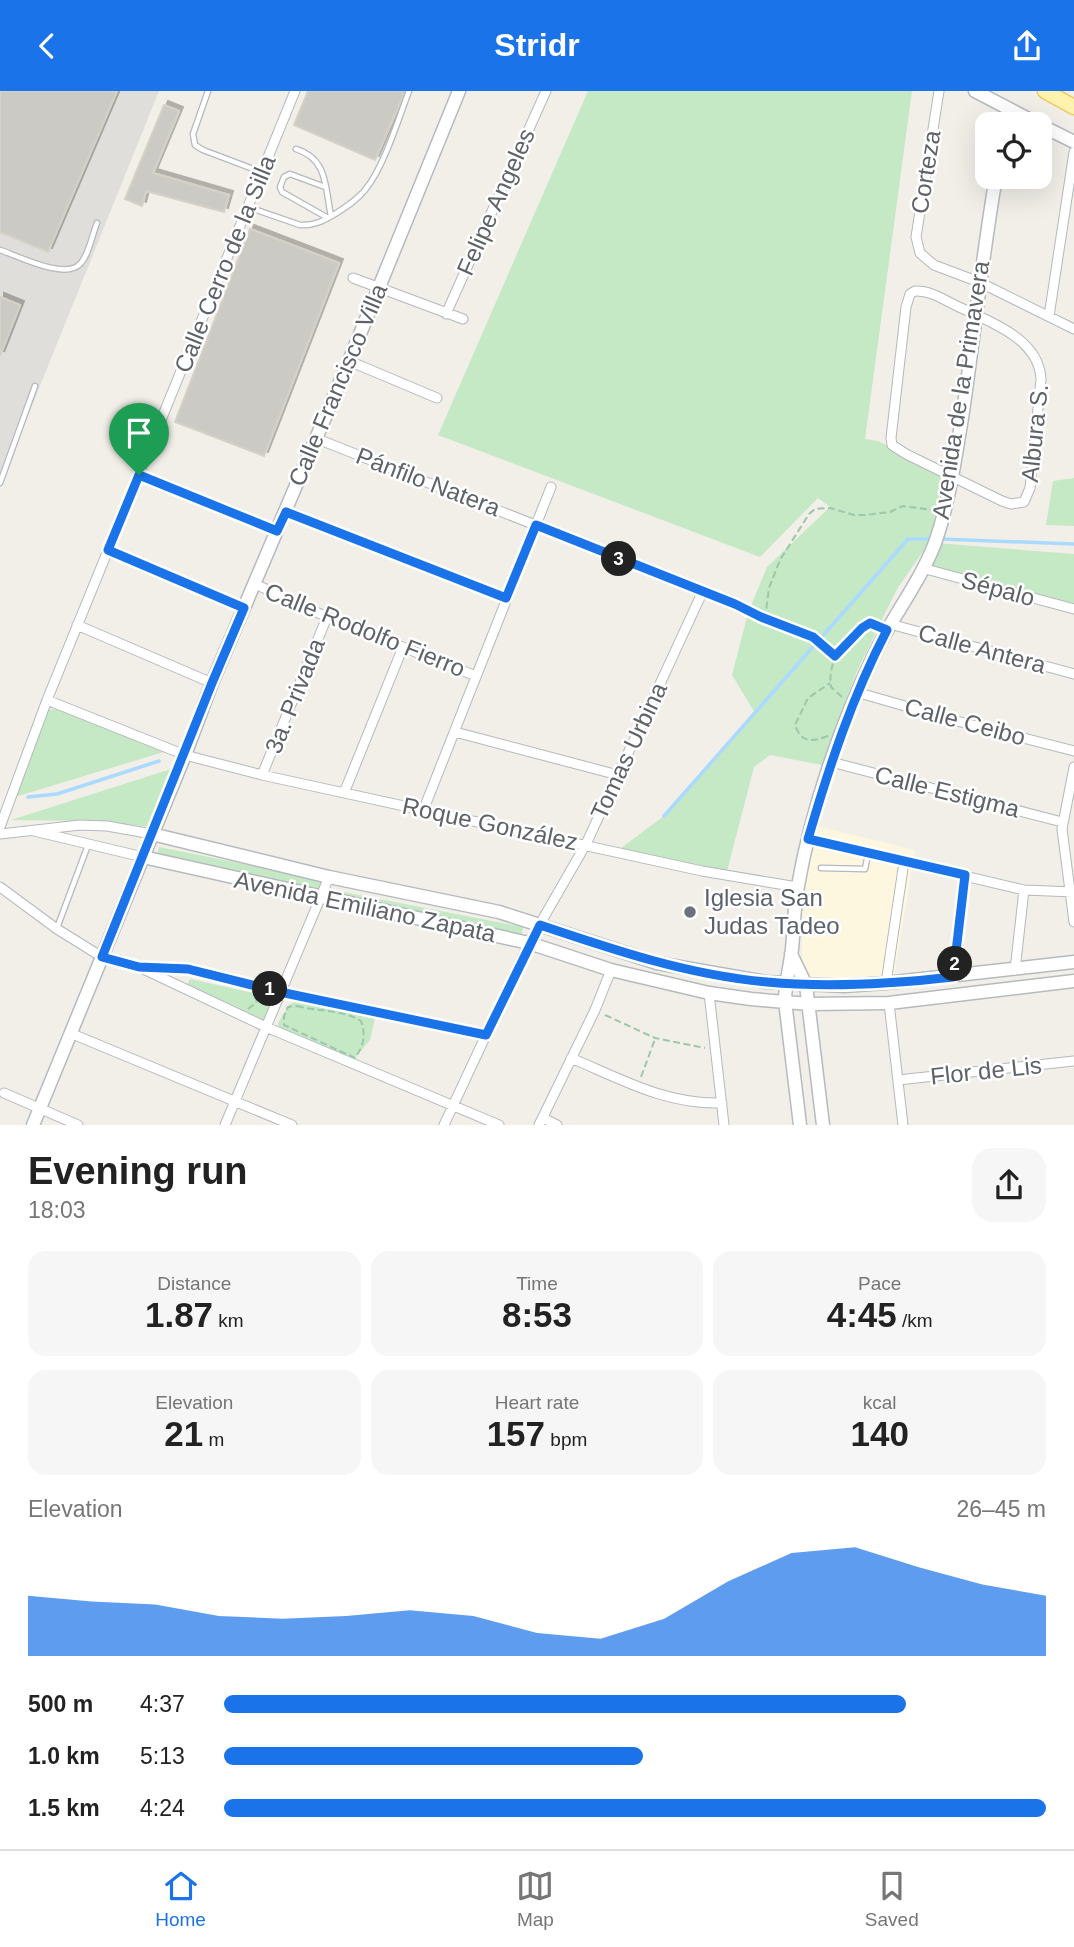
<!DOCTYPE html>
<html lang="en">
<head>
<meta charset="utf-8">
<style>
  body { margin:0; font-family:Arial,sans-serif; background:#f6f6f6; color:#222; height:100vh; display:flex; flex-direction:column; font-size:26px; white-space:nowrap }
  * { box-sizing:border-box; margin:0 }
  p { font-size:23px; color:#767676 }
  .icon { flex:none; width:38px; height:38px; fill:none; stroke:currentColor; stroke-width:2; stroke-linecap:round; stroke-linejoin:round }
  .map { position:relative; height:1034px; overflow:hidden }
  .panel { display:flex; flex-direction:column; background:#fff; flex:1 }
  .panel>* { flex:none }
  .tools { position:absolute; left:975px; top:21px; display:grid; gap:14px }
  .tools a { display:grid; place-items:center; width:77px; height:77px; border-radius:14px; background:#fff; box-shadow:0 7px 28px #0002; font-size:35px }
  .pin { position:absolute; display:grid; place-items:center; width:60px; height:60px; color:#fff; margin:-72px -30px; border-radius:50% 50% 50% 0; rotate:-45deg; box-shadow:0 0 7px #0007 }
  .pin .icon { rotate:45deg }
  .km { position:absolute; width:35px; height:35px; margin:-18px; border-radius:50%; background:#222; color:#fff; font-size:19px; line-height:35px; text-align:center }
  .round { display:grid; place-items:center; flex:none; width:74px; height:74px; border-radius:21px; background:#f6f6f6 }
  .head { display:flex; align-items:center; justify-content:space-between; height:119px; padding:0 28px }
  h1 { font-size:38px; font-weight:700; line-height:52px }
  .figures { display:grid; grid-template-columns:repeat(3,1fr); gap:10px; height:119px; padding:7px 28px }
  .figures div { display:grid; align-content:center; border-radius:18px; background:#f6f6f6; text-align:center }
  .figures b { font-size:35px; font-weight:700 }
  .figures small { font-size:19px; font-weight:400 }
  .figures p { font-size:19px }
  .chart { height:196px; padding:14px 28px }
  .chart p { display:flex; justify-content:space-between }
  .chart svg { width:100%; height:126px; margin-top:7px; fill:#1a73e8; opacity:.7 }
  ul { padding:0 28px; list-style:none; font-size:23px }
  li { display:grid; grid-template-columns:112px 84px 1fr; align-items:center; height:52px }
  li i { height:18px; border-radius:9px; background:#1a73e8 }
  header { display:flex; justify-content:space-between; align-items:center; height:91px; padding:0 28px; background:#1a73e8; color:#fff; font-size:32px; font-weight:700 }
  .tabs { display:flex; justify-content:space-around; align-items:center; height:98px; border-top:2px solid #e0e0e0; background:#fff; font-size:19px; color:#767676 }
  .tabs a { display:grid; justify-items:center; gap:4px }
  .tabs .on { color:#1a73e8 }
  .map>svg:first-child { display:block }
  .commercial { fill:#fef7e0 }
  .industrial { fill:#e0deda }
  .green { fill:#c5e8c5 }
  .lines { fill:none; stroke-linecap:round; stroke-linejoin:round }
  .stream { stroke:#aadaff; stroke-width:3.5 }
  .building { fill:#cccac5; stroke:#d6d1c6; stroke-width:2; filter:url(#shadow) }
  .lane-casing { stroke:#b5b8bc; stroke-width:7 }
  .street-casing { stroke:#b5b8bc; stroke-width:11 }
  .secondary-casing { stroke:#b6babf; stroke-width:15 }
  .primary-casing { stroke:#f2c960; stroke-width:17 }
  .path { stroke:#9cc7a9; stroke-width:2; stroke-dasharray:7 3.5; stroke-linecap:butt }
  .lane { stroke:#fff; stroke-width:4.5 }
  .street { stroke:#fff; stroke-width:9 }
  .secondary { stroke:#fff; stroke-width:12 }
  .primary { stroke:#fff2af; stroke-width:14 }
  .route-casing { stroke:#fff; stroke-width:14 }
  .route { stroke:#1a73e8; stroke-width:9 }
  .worship-dot { fill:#6b7280; stroke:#fff; stroke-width:2.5 }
  .labels { text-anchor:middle; stroke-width:5; stroke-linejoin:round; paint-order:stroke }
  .street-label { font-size:24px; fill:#5f6368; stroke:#fff }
  .worship-label { font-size:24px; fill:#5b616d; stroke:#fff; text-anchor:start }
</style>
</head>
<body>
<header><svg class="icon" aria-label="back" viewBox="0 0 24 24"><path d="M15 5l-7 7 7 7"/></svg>Stridr<svg class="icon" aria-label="share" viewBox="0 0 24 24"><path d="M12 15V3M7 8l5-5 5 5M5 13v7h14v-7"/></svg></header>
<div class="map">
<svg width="1074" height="1034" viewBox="0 0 1074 1034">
  <defs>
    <filter id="shadow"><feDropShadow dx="4" dy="-4" stdDeviation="0" flood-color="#0004"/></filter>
  </defs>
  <rect width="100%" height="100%" fill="#f1efe8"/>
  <path class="commercial" d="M816,735l99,24 -21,126 -66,2 -26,-3v-84z"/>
  <path class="industrial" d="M0,0h159l-159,394z"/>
  <path class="green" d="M588,0h324l-47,348 13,2 66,31 -13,63 -7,15 -27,39 -40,82 -35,94 -52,-10 -16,12 -28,108 -109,-24 47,-35 91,-103 -23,-38 16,-62 19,-46 63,-60 -12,-9 -58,59 -322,-122z
    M1074,387v48l-28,-1 7,-44z
    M935,452l139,11v54l-152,-40z
    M55,618l100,30 12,12 -159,48 41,-89z
    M180,666l-27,70 -60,-6 -82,-1 157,-50z
    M159,756l165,33 -7,19 -162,-35z
    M333,799l190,37 -4,18 -188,-43z
    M190,888l87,19 -13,25 -79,-34z
    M295,911l80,16 -5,22 -15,18 -73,-25 -3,-2 -1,-8 11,-18z"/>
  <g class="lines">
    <path class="stream" d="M940,448l134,5
      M28,706l29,-3 102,-33
      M664,725l244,-277h24"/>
  </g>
  <path class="building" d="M0,0h117l-69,161 -48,-20z
    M308,0h97l-30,69 -81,-35z
    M164,14l15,6 -26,62 76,22 -5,17 -78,-21 -4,15 -17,-7z
    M250,138l89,34 -75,193 -89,-34z
    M0,206l20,8 -20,51z"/>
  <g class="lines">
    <g class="lane-casing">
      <path id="lane" d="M208,0l-15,43 2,11 8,5 58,22
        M296,58c32,10 29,38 35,67
        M325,96l-35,-13 -6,3 -4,10 2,5 46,26
        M248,116l52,18c14,1 23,-4 35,-11 11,-7 22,-14 30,-24 19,-23 33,-70 44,-99
        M0,159c18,6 65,30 80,14 9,-9 12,-29 17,-41
        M0,392l35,-97
        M821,777l44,1 3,-15
        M57,837l31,-83"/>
    </g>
    <g class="street-casing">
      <path id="street" d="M939,0l-23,146 4,16 14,12 45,17 95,47
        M353,187l110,41
        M915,200c15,-1 29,9 42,15 31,15 82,32 84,73l-11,109 -6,14 -13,2 -9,-3 -96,-47 -14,-9 -1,-7 15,-131 4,-13z
        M446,223l100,-223
        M1049,225l25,-164
        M349,270l88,37
        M315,347l420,166
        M139,384l138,57
        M286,421l220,86
        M108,459l136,58
        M922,477l152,41
        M255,493l72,33 149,59
        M890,533l184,50
        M77,534l135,58
        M856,601l101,29 117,30
        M47,609l138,55 77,20 440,96 95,16
        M455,641l163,43
        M831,671l231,60
        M1074,676l-12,62 12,93
        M262,684l65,-158
        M344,702l59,-146
        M423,720l128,-324
        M0,736l47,-127 248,-609
        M34,740l109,26
        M0,743l80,-9 27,1 45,8
        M808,748l216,51 50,2
        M0,796l57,42 45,28 37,10 127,60 233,98
        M145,876l43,2 92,23 206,43
        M1015,879l9,-80
        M953,886l12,-102
        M886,892l18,-121
        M709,902l15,132
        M889,912l14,122
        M70,942l222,92
        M571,967c50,21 95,47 151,45
        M898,989l176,-19
        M4,1002l74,32
        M543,1027l14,7
        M225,1034l104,-248
        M444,1034l85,-182 57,-99 116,-251
        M539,1034l56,-115 16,-40"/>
    </g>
    <g class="secondary-casing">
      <path id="secondary" d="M975,0l63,33
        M1005,33l3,-15
        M1040,34l34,17
        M152,743l177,43 170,35 158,51 109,19 78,4 42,-3 188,-21
        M143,766l386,86 82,27 98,23 42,6 58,5 80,-1 185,-22
        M791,863l15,31 17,140
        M33,1034l152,-370 27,-72 137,-322 110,-270
        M800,1034l-15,-124c0,-18 5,-34 7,-52 2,-21 2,-43 6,-63 13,-76 43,-162 76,-231 18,-38 46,-73 61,-112 14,-40 20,-83 27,-125 12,-80 20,-161 34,-241"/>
    </g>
    <g class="primary-casing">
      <path id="primary" d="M1045,0l29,16"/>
    </g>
    <path class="path" d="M745,518l20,9 4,-30 11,-28 29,-46 6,-5 15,-1 24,7h12l24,-3 13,-6 29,4
      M766,527l47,19 21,18
      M842,606l-11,-10c-4,-29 15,-49 39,-64l6,2
      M828,645c-16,6 -27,7 -33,-11l13,-27 22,-15
      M297,915c21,6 45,3 64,15 5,15 3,24 -6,37l-71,-33v-9l4,-9z
      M248,918l8,-6 1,-5
      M605,924l50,23 50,10
      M641,986l14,-38"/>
    <use href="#lane" class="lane"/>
    <use href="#street" class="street"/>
    <use href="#secondary" class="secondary"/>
    <use href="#primary" class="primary"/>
  </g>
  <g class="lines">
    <g class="route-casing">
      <path id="route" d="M139,384l138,56 9,-19 220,86 30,-73 199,79 26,13 52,20 22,19 27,-28 8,-5 17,7c-35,67 -58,137 -79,209l157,36 -12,102c-62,7 -124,11 -186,5 -79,-7 -153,-32 -227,-57l-54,110 -206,-43 -92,-23 -49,-2 -37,-10 110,-274 32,-75 -136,-58z"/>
    </g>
    <use href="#route" class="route"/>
  </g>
  <circle class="worship-dot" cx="690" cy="821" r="7"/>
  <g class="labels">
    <g class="street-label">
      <text transform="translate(926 81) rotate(-81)" y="8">Corteza</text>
      <text transform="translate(496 111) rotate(-66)" y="8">Felipe Angeles</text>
      <text transform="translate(225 173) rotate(-68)" y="8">Calle Cerro de la Silla</text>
      <text transform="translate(338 294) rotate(-67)" y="8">Calle Francisco Villa</text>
      <text transform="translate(961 299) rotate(-81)" y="8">Avenida de la Primavera</text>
      <text transform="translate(1035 342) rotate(-84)" y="8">Albura S.</text>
      <text transform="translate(428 391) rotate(21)" y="8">Pánfilo Natera</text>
      <text transform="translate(998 498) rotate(15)" y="8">Sépalo</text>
      <text transform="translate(365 539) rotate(22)" y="8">Calle Rodolfo Fierro</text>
      <text transform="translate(982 558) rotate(15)" y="8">Calle Antera</text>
      <text transform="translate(295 605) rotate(-68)" y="8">3a. Privada</text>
      <text transform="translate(965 631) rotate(15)" y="8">Calle Ceibo</text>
      <text transform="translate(629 660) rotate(-65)" y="8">Tomas Urbina</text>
      <text transform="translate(947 701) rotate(14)" y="8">Calle Estigma</text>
      <text transform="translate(490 733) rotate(12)" y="8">Roque González</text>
      <text transform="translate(365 816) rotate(12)" y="8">Avenida Emiliano Zapata</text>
      <text transform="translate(986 980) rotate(-6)" y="8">Flor de Lis</text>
    </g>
    <g class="worship-label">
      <text x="704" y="815">Iglesia San<tspan x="704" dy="28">Judas Tadeo</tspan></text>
    </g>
  </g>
</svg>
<div class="tools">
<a><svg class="icon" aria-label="locate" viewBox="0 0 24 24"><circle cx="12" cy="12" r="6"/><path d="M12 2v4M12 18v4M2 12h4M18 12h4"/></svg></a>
</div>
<div class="pin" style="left:139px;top:384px;background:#1e9e55"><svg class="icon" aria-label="arrive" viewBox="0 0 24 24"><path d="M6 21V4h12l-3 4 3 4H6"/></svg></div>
<b class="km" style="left:270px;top:898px">1</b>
<b class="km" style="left:955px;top:873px">2</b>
<b class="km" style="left:619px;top:468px">3</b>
</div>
<section class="panel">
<div class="head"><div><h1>Evening run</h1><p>18:03</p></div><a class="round"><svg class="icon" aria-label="share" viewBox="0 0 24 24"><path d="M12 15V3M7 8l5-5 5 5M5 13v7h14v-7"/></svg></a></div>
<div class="figures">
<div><p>Distance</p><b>1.87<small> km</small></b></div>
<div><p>Time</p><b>8:53</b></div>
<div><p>Pace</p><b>4:45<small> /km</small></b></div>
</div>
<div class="figures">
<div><p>Elevation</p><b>21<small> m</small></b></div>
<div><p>Heart rate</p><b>157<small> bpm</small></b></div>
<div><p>kcal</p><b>140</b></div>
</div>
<div class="chart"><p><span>Elevation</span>26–45 m</p>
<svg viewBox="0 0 160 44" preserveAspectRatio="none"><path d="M0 44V23L10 25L20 26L30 30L40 31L50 30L60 28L70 30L80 36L90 38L100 31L110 18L120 8L130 6L140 13L150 19L160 23V44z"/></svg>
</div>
<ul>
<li><b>500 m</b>4:37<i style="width:83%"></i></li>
<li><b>1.0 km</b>5:13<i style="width:51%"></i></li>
<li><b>1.5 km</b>4:24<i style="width:100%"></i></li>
</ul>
</section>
<nav class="tabs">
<a class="on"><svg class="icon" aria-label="home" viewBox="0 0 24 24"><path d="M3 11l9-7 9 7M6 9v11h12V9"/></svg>Home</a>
<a><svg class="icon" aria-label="map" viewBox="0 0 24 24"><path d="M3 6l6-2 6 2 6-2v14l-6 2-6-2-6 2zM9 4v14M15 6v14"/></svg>Map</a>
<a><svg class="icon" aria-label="saved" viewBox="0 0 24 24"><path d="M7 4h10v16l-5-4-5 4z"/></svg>Saved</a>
</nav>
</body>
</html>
